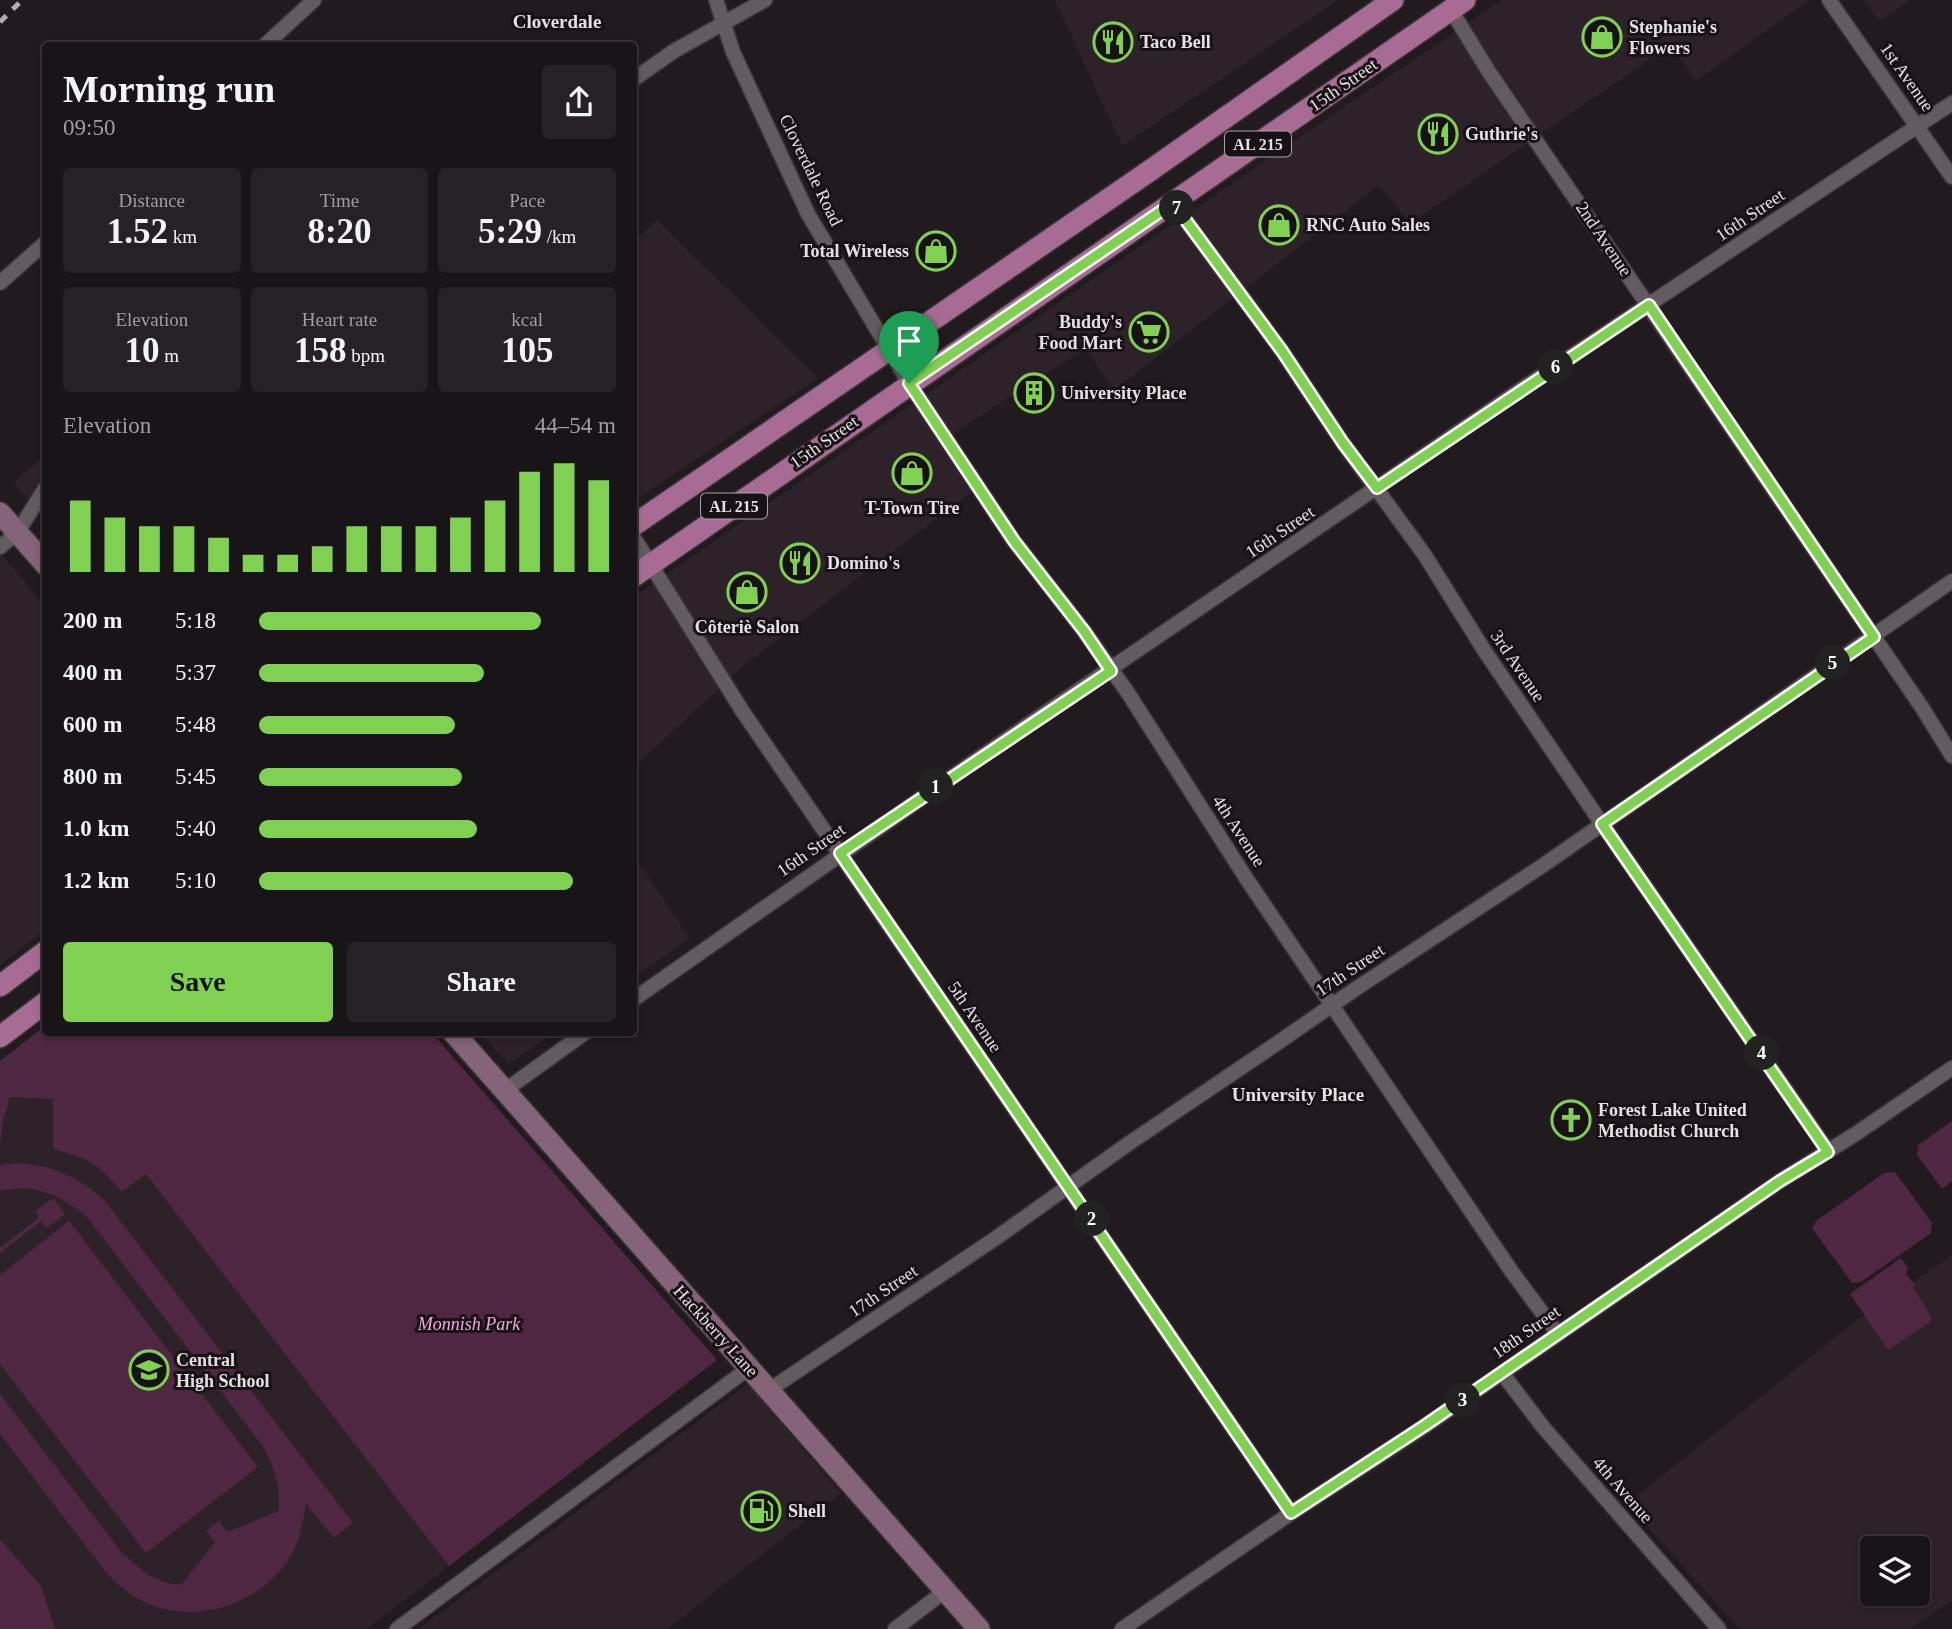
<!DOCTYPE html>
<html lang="en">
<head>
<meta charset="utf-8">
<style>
  body { margin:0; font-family:"Times New Roman",serif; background:#262124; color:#f1f3f6; height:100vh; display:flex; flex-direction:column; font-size:26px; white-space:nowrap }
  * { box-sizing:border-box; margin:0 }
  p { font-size:23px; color:#9f9ea1 }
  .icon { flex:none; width:38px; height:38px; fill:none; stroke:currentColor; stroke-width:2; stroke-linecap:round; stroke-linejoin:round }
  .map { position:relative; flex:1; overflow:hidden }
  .details { position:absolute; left:42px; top:42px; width:595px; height:994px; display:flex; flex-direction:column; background:#191417; border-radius:7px; box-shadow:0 4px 10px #0003,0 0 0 2px #373336 }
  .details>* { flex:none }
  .buttons { position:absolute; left:1860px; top:1536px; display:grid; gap:14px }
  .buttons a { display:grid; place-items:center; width:70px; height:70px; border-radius:7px; background:#191417; box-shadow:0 4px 10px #0003,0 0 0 2px #373336; font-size:35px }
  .pin { position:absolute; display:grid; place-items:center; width:60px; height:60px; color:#fff; margin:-72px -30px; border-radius:50% 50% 50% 0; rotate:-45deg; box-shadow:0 0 7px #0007 }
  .pin .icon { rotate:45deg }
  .km { position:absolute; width:35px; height:35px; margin:-18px; border-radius:50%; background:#222; color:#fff; font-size:19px; line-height:35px; text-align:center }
  .round { display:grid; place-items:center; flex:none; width:74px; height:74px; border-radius:7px; background:#262124 }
  .overview { display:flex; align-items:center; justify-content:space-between; height:119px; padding:0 21px }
  h1 { font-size:38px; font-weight:800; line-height:52px }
  .figures { display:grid; grid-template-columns:repeat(3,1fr); gap:10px; height:119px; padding:7px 21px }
  .figures div { display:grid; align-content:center; border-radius:7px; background:#262124; text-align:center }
  .figures b { font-size:35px; font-weight:800 }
  .figures small { font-size:19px; font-weight:400 }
  .figures p { font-size:19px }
  .chart { height:196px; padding:14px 21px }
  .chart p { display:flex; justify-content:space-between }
  .chart svg { width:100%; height:126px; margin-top:7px; stroke:#80d051; stroke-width:6 }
  .button { display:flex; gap:14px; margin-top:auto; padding:14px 21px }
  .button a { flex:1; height:80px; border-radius:7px; background:#80d051; color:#111; font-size:28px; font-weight:800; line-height:80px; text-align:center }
  .button a+a { background:#262124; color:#f1f3f6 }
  ul { padding:0 21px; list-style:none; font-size:23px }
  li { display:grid; grid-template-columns:112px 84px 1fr; align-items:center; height:52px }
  li i { height:18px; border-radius:9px; background:#80d051 }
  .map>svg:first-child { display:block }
  .built { fill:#2d2229; fill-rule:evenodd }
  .green { fill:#4f2742 }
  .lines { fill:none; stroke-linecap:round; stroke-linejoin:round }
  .street-casing { stroke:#3b3639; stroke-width:17 }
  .secondary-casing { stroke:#3b3639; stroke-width:24 }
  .primary-casing { stroke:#3b3639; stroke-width:24 }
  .street { stroke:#625b5f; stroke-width:14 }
  .secondary { stroke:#856379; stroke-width:21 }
  .primary { stroke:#a86c94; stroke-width:21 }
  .rail { stroke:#b3aeb1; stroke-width:5; stroke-dasharray:9 9; stroke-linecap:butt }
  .route-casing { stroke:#fff; stroke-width:14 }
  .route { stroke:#80d051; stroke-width:9 }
  .labels { text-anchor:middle; stroke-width:6; stroke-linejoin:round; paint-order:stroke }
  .shield { fill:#181216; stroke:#a8a3a6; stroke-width:2 }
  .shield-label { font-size:16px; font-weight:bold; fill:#e5e1e3 }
  .poi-label { font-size:18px; font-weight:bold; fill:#e5e1e3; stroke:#181216; text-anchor:start }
  .street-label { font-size:18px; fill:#e5e1e3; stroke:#181216 }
  .park-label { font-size:18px; font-style:italic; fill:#f3aad9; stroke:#181216 }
  .neighbourhood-label { font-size:19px; font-weight:bold; fill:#e5e1e3; stroke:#181216 }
</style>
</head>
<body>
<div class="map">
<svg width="1952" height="1629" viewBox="0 0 1952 1629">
  <rect width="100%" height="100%" fill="#211b1f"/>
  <path class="built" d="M1055,0h283l-216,146z
    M1502,0h307l-113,81 -25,-36 -261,178 -31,-38 -265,205 -28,-42 -140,90 32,49 -229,174 -115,106v-170l528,-366z
    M1863,0h47l-30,21z
    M657,220l161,158 -184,123v-260z
    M45,454v65l-31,-36z
    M0,552l46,56 -1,322 -45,35z
    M634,856l56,82 -56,39z
    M37,1032l412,534 -82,63h-367v-568z
    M481,1033h73l-46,31z
    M1952,1255v345l-42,29h-170l-113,-125 230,-184zM1872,1549h46v45h-46z
    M748,1384l93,109 -174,136h-248z"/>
  <path class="green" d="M45,1026l1,6 386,1 285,327 -268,206 -303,-392 -24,18c-24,-29 -33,-33 -69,-43v-50l-43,-2 -7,23 -3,26v-85z
    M1952,1121v60l-10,8 -25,-34 1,-10z
    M19,1163c36,3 60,14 86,38l248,322 -19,15 -28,-34c-3,16 -5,31 -12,46 -27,53 -98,78 -152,51 -15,-8 -26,-18 -37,-30l-105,-137v-40l122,159 26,22 16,7 17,3 34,-43 -9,-11 13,-10 8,11 52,-21c1,-25 -4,-44 -17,-66l-175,-228c-25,-21 -54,-35 -87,-26v-26z
    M1895,1172l37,51 -1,10 -70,49 -9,1 -40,-55 4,-7 68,-48z
    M53,1198l12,16 -18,14 -6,-7 -41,32v-5l39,-30 -4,-7z
    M69,1221l189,246 -112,86 -146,-189v-89z
    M1901,1258l7,10 -2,6 9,11 -2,2 19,31 -2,4 -42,28 -38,-56z
    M0,1539l41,47 14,43h-55z"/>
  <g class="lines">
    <g class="street-casing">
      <path id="street" d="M716,0l17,52 75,162 101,169 105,158 70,90 44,62 118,185 266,394 46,62
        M1829,0l123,177
        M1451,10l38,62 434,637 29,47
        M264,46l50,-46
        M634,79l40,-28 91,-51
        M1173,203l109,148 61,92 81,111 60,96 118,174 226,327
        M0,283l46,-41
        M634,538l109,174 548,801
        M0,547l17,-14 29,-46
        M634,999l342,-239 544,-370 432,-287
        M504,1091l82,-59
        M1502,1373l41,54 176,202
        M769,1390l227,-152 129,-92 151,-102 78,-54 188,-124 410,-285
        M397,1629l352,-261
        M895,1629l50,-38
        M1122,1629l169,-116 134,-87 355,-245 77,-48 95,-65"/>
    </g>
    <g class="secondary-casing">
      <path id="secondary" d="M0,513l46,52
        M453,1032l526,597"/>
    </g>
    <g class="primary-casing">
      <path id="primary" d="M634,525l514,-353 245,-172
        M634,576l831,-576
        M0,986l46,-35
        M0,1037l46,-35"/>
    </g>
    <use href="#street" class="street"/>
    <use href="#secondary" class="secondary"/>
    <use href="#primary" class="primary"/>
    <path class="rail" d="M0,22l22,-22"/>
  </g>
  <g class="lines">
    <g class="route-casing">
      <path id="route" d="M1173,203l109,148 61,92 34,45 272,-183 225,332 -272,187 226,328 -48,29 -356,245 -133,87 -451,-660 271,-182 -27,-40 -70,-90 -105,-158z"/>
    </g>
    <use href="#route" class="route"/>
  </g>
  <defs>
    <g id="shop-ring" transform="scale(2.0125)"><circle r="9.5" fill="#181216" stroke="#80d051" stroke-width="1.5"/><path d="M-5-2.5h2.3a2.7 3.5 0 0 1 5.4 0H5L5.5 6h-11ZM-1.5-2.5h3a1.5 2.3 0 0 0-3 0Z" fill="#80d051"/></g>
    <g id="restaurant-ring" transform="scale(2.0125)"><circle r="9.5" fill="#181216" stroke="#80d051" stroke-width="1.5"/><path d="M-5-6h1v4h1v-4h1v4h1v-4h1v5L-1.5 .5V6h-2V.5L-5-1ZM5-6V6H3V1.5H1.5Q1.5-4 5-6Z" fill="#80d051"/></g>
    <g id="supermarket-ring" transform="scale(2.0125)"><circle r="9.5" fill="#181216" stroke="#80d051" stroke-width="1.5"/><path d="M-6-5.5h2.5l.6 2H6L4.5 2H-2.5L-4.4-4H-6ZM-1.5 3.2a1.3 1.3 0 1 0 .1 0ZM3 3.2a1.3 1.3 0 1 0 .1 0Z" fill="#80d051"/></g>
    <g id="building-ring" transform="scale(2.0125)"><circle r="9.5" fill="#181216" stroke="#80d051" stroke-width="1.5"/><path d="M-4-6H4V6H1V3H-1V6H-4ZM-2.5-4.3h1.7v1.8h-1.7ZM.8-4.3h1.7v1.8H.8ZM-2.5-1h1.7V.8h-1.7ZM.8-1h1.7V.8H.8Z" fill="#80d051"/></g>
    <g id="church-ring" transform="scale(2.0125)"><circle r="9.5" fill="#181216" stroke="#80d051" stroke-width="1.5"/><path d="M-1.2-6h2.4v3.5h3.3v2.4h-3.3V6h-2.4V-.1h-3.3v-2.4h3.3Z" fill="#80d051"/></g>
    <g id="school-ring" transform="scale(2.0125)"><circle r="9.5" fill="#181216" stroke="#80d051" stroke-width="1.5"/><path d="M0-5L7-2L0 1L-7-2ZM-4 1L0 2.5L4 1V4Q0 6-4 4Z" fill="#80d051"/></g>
    <g id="fuel-ring" transform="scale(2.0125)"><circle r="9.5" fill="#181216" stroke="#80d051" stroke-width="1.5"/><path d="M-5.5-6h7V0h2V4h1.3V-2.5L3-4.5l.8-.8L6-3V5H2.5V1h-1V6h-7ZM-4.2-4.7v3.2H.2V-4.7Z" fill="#80d051"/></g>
  </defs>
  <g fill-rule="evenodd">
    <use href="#shop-ring" x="1602" y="37"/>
    <use href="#restaurant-ring" x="1113" y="42"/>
    <use href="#restaurant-ring" x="1438" y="134"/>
    <use href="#shop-ring" x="1279" y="225"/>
    <use href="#shop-ring" x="936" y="251"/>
    <use href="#supermarket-ring" x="1149" y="332"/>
    <use href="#building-ring" x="1034" y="393"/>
    <use href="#shop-ring" x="912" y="473"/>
    <use href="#restaurant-ring" x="800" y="563"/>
    <use href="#shop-ring" x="747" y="592"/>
    <use href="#church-ring" x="1571" y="1120"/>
    <use href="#school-ring" x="149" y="1370"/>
    <use href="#fuel-ring" x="761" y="1511"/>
  </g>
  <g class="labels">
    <g class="shield">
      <rect x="1225" y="131.5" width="66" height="25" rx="5"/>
      <rect x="701" y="493.5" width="66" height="25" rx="5"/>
    </g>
    <g class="shield-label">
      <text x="1258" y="150">AL 215</text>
      <text x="734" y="512">AL 215</text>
    </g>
    <g class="poi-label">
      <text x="1629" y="33">Stephanie's<tspan x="1629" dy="21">Flowers</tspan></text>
      <text x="1140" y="48">Taco Bell</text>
      <text x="1465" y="140">Guthrie's</text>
      <text x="1306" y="231">RNC Auto Sales</text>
      <text x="909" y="257" text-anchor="end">Total Wireless</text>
      <text x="1122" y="328" text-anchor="end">Buddy's<tspan x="1122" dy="21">Food Mart</tspan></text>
      <text x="1061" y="399">University Place</text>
      <text x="912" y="514" text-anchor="middle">T-Town Tire</text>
      <text x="827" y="569">Domino's</text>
      <text x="747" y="633" text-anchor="middle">Côteriè Salon</text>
      <text x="1598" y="1116">Forest Lake United<tspan x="1598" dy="21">Methodist Church</tspan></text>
      <text x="176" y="1366">Central<tspan x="176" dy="21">High School</tspan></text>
      <text x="788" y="1517">Shell</text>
    </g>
    <g class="street-label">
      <text transform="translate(1907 77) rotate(55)" y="6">1st Avenue</text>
      <text transform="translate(1343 85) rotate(-35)" y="6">15th Street</text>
      <text transform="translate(811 170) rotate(64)" y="6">Cloverdale Road</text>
      <text transform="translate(1750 215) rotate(-34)" y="6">16th Street</text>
      <text transform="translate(1604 239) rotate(56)" y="6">2nd Avenue</text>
      <text transform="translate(824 442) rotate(-35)" y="6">15th Street</text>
      <text transform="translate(1280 532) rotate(-34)" y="6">16th Street</text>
      <text transform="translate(1518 666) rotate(56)" y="6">3rd Avenue</text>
      <text transform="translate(1239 831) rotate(57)" y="6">4th Avenue</text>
      <text transform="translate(811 850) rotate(-35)" y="6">16th Street</text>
      <text transform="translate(1350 970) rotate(-34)" y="6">17th Street</text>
      <text transform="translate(975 1017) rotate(56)" y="6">5th Avenue</text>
      <text transform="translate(883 1291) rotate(-34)" y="6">17th Street</text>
      <text transform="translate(716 1331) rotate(48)" y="6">Hackberry Lane</text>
      <text transform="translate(1526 1332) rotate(-35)" y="6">18th Street</text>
      <text transform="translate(1623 1490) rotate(49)" y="6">4th Avenue</text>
    </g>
    <g class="park-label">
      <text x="469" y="1330">Monnish Park</text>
    </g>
    <g class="neighbourhood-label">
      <text x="557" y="28">Cloverdale</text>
      <text x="1298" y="1101">University Place</text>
    </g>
  </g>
</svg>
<div class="buttons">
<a><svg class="icon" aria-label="layers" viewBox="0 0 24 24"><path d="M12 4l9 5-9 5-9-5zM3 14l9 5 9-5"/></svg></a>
</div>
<div class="pin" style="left:909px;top:383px;background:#1e9e55"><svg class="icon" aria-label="arrive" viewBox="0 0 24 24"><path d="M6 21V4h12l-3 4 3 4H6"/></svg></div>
<b class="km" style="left:936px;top:787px">1</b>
<b class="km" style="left:1092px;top:1219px">2</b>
<b class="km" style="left:1463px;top:1400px">3</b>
<b class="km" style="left:1762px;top:1053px">4</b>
<b class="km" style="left:1833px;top:663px">5</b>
<b class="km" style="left:1556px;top:367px">6</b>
<b class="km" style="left:1177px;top:208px">7</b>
<section class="details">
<div class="overview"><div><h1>Morning run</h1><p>09:50</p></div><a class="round"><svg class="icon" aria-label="share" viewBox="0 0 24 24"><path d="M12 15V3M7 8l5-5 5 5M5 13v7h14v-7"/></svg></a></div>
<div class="figures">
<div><p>Distance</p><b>1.52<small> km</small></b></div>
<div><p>Time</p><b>8:20</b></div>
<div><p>Pace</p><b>5:29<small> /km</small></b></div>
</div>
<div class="figures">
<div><p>Elevation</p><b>10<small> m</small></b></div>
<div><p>Heart rate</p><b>158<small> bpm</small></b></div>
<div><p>kcal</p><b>105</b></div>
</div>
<div class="chart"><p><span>Elevation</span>44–54 m</p>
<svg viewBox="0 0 160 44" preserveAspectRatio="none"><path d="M5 44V19M15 44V25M25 44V28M35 44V28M45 44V32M55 44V38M65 44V38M75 44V35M85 44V28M95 44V28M105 44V28M115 44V25M125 44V19M135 44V9M145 44V6M155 44V12"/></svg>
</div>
<ul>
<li><b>200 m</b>5:18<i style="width:79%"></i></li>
<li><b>400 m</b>5:37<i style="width:63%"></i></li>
<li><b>600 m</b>5:48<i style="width:55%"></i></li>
<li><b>800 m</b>5:45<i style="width:57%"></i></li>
<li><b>1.0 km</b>5:40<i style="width:61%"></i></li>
<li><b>1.2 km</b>5:10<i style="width:88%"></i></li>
</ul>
<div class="button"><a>Save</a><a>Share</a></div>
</section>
</div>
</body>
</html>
